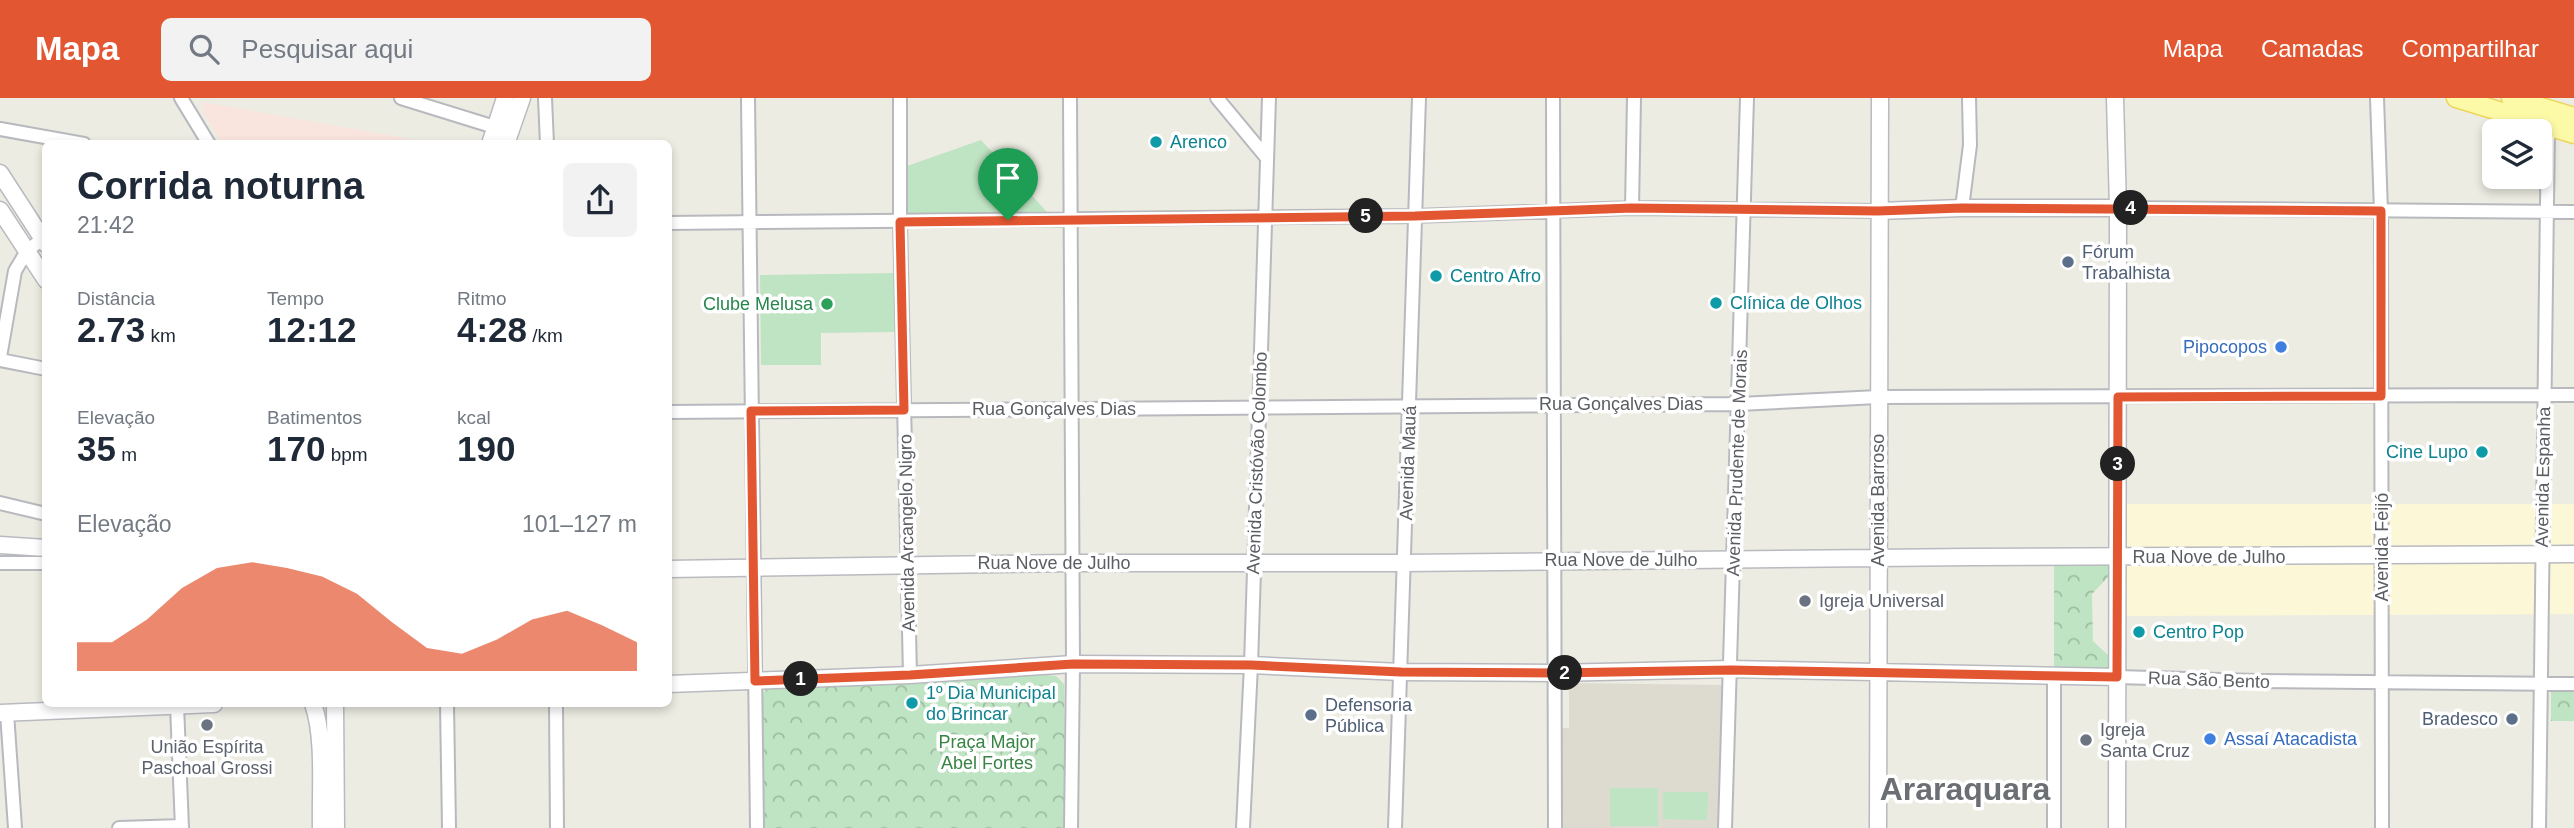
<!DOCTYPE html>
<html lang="pt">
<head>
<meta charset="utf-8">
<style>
  body { margin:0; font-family:Arial,sans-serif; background:#f2f2f3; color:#1f2937; height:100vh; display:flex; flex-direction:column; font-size:26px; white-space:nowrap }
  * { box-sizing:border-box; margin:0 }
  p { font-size:23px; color:#747a83 }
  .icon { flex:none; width:38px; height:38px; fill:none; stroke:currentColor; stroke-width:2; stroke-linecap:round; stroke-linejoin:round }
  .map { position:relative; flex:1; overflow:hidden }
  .details { position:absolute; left:42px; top:42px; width:630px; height:567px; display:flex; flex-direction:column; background:#fff; border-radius:10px; box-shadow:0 4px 10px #0003 }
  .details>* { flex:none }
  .fabs { position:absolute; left:2482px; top:21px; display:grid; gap:14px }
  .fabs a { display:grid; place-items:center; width:70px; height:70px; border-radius:10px; background:#fff; box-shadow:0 4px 10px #0003; font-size:35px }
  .pin { position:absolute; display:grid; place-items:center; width:60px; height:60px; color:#fff; margin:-72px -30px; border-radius:50% 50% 50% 0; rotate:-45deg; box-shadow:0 0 7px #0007 }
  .pin .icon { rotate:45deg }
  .km { position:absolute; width:35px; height:35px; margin:-18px; border-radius:50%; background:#222; color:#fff; font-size:19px; line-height:35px; text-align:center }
  .round { display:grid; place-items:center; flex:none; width:74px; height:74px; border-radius:10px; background:#f2f2f3 }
  .overview { display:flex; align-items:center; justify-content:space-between; height:119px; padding:0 35px }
  h1 { font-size:38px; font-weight:700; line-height:52px }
  .metrics { display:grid; grid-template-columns:repeat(3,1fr); gap:10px; height:119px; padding:7px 35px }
  .metrics div { display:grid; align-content:center }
  .metrics b { font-size:35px; font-weight:700 }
  .metrics small { font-size:19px; font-weight:400 }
  .metrics p { font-size:19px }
  .chart { height:196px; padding:14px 35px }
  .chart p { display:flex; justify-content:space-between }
  .chart svg { width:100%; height:126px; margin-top:7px; fill:#e35632; opacity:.7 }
  header { display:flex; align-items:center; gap:42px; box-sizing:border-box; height:98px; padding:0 35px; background:#e35632; color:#fff }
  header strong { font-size:33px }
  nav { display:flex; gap:38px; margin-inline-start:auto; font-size:24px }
  .search { width:490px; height:63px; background:#f2f2f3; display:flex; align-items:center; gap:18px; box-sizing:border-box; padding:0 24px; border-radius:10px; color:#747a83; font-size:26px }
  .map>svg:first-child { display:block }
  .commercial { fill:#fcf8d7 }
  .education { fill:#dddbd0 }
  .medical { fill:#fae4de }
  .grass { fill:#bfe4c3 }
  .park { fill:url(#park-crowns) }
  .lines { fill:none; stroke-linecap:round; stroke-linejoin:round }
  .street-casing { stroke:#b7b9be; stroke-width:16 }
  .secondary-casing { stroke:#b8bac0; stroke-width:19 }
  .primary-casing { stroke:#ecd65b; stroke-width:21 }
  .street { stroke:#fff; stroke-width:12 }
  .secondary { stroke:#fff; stroke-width:16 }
  .primary { stroke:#fcf9a7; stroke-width:18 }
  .route-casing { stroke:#fff; stroke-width:14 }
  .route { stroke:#e35632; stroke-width:9 }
  .culture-dot { fill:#0f9aa8; stroke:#fff; stroke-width:2.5 }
  .service-dot { fill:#5c6f8a; stroke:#fff; stroke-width:2.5 }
  .leisure-dot { fill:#2e9e5b; stroke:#fff; stroke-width:2.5 }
  .shop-dot { fill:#3f7fe0; stroke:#fff; stroke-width:2.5 }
  .worship-dot { fill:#6b7280; stroke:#fff; stroke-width:2.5 }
  .labels { text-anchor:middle; stroke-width:7; stroke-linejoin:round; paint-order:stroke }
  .culture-label { font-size:18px; fill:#0d838f; stroke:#fff; text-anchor:start }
  .service-label { font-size:18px; fill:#4e5e75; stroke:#fff; text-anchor:start }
  .leisure-label { font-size:18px; fill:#27864d; stroke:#fff; text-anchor:end }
  .shop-label { font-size:18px; fill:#366cbe; stroke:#fff; text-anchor:end }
  .street-label { font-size:18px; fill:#5a5d62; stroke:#fff }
  .worship-label { font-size:18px; fill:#5b616d; stroke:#fff; text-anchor:start }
  .park-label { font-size:18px; fill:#388445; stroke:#fff }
  .town-label { font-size:32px; font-weight:bold; fill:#6b6f74; stroke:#fff }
</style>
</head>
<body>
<header>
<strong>Mapa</strong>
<div class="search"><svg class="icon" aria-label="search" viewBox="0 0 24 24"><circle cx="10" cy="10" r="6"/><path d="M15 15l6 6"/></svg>Pesquisar aqui</div>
<nav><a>Mapa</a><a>Camadas</a><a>Compartilhar</a></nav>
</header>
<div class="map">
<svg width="2574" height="730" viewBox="0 0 2574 730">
  <defs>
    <pattern id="park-crowns" width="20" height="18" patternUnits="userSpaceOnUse" patternTransform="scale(1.75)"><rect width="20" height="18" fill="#bfe4c3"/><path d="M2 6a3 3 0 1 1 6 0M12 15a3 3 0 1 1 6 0" fill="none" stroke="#9ebca2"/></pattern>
  </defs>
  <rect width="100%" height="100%" fill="#edece2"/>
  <path class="commercial" d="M2122,406h452v110l-452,2z"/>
  <path class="education" d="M1569,585l153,2 -4,143h-156l-1,-100h8z"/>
  <path class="medical" d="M203,4l229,41h-210l-19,-31z"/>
  <path class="grass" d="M981,42l67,73h-141v-47z
    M894,175l1,59 -74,1v32h-60l-1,-90z
    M1610,690h48v38h-48z
    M1663,694h45l-1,28 -44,-1z"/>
  <path class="park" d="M2054,467h55v11l-17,18 1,47 17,16v13h-56z
    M1047,577l9,1 8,8v144h-300l-3,-131 5,-8 14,-3z
    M2551,593h23v30h-23z"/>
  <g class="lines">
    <g class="street-casing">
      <path id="street" d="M181,0l28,46
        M401,0l100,31
        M545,0l2,46
        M748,0l9,730
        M900,0v124l10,453
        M1070,0l3,566 -2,164
        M1217,0l49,59
        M1553,0l2,730
        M2377,0l4,113 1,617
        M0,31l84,15
        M1632,110l2,-110
        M1962,110l8,-63 -1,-47
        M2118,110l456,4
        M668,125l747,-7 217,-8 246,3
        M0,259l15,-86 12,-20 19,-15
        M0,262l46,9
        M668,314l1071,-8 139,-7 696,-2
        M0,405l46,11
        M0,465h46
        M2117,579l139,4 318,3
        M447,606l2,124
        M556,606l1,124
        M177,607l5,123
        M7,615l8,115
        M119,730l63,-2
        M1243,730l8,-163 18,-567
        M1395,730l24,-730
        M1725,730l22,-730
        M2054,730v-152
        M2539,730l9,-702"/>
    </g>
    <g class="secondary-casing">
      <path id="secondary" d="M2115,0l3,110 -1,620
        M490,46l15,-46
        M506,46l16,-46
        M0,75l46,71
        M0,112l46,70
        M1878,113l84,-3h156
        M0,447l46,3
        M668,471l404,-6h332l567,-6 603,-3
        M668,586l242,-9 163,-11 178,1 150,7 153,1 177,-4 386,8
        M313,606c12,33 7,88 8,124
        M335,606l1,124
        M0,615l214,-9
        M1878,730l2,-730"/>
    </g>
    <g class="primary-casing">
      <path id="primary" d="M2456,0l118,36
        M2511,0l63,19"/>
    </g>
    <use href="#street" class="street"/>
    <use href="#secondary" class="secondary"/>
    <use href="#primary" class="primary"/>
  </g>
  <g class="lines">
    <g class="route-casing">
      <path id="route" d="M1632,110l246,3 84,-3 419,3v185l-263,1 -1,280 -386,-7 -177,3 -153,-1 -150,-7 -178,-1 -163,11 -155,6 -4,-270 153,-1 -4,-188 515,-6z"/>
    </g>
    <use href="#route" class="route"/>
  </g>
  <g class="culture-dot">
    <circle cx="1156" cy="44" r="7"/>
    <circle cx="1436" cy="178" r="7"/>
    <circle cx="1716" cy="205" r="7"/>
    <circle cx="2482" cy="354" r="7"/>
    <circle cx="2139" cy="534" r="7"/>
    <circle cx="912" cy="605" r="7"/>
  </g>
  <g class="service-dot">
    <circle cx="2068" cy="164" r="7"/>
    <circle cx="1311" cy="617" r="7"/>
    <circle cx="2512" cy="621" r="7"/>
  </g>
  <circle class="leisure-dot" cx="827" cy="206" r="7"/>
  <g class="shop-dot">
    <circle cx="2281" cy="249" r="7"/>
    <circle cx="2210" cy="641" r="7"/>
  </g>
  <g class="worship-dot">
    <circle cx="1805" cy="503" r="7"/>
    <circle cx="207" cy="627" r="7"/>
    <circle cx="2086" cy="642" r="7"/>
  </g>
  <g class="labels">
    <g class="culture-label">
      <text x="1170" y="50">Arenco</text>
      <text x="1450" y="184">Centro Afro</text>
      <text x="1730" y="211">Clínica de Olhos</text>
      <text x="2468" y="360" text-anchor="end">Cine Lupo</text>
      <text x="2153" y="540">Centro Pop</text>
      <text x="926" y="601">1º Dia Municipal<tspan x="926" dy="21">do Brincar</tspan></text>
    </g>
    <g class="service-label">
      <text x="2082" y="160">Fórum<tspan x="2082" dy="21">Trabalhista</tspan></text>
      <text x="1325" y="613">Defensoria<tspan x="1325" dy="21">Pública</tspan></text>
      <text x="2498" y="627" text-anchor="end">Bradesco</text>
    </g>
    <g class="leisure-label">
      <text x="813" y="212">Clube Melusa</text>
    </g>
    <g class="shop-label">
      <text x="2267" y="255">Pipocopos</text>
      <text x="2224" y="647" text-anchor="start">Assaí Atacadista</text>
    </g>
    <g class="street-label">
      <text x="1621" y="312">Rua Gonçalves Dias</text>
      <text x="1054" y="317">Rua Gonçalves Dias</text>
      <text transform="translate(1257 365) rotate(-88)" y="6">Avenida Cristóvão Colombo</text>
      <text transform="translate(1408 365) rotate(-88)" y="6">Avenida Mauá</text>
      <text transform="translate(1737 365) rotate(-88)" y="6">Avenida Prudente de Morais</text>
      <text transform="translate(2543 379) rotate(-89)" y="6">Avenida Espanha</text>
      <text transform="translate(1878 402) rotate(-90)" y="6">Avenida Barroso</text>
      <text transform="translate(907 435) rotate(-91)" y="6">Avenida Arcangelo Nigro</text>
      <text transform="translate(2382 449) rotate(-90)" y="6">Avenida Feijó</text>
      <text x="2209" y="465">Rua Nove de Julho</text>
      <text x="1621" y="468">Rua Nove de Julho</text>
      <text x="1054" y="471">Rua Nove de Julho</text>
      <text transform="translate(2209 582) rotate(2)" y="6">Rua São Bento</text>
    </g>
    <g class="worship-label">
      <text x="1819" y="509">Igreja Universal</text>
      <text x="2100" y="638">Igreja<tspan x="2100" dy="21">Santa Cruz</tspan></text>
      <text x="207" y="655" text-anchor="middle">União Espírita<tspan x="207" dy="21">Paschoal Grossi</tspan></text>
    </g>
    <g class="park-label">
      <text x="987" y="650">Praça Major<tspan x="987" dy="21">Abel Fortes</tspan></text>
    </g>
    <g class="town-label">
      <text x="1965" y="702">Araraquara</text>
    </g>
  </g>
</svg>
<div class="fabs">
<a><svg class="icon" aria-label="layers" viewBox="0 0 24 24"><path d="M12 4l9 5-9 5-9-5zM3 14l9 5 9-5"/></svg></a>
</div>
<div class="pin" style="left:1008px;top:122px;background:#1e9e55"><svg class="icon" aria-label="arrive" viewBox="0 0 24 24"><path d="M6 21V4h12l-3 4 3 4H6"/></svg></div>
<b class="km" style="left:801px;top:581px">1</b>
<b class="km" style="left:1565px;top:575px">2</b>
<b class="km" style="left:2118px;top:366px">3</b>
<b class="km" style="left:2131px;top:110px">4</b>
<b class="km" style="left:1366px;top:118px">5</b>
<section class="details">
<div class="overview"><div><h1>Corrida noturna</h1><p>21:42</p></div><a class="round"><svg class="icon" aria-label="share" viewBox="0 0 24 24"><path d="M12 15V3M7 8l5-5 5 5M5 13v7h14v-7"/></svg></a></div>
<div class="metrics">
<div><p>Distância</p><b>2.73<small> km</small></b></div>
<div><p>Tempo</p><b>12:12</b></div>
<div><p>Ritmo</p><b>4:28<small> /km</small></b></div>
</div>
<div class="metrics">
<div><p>Elevação</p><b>35<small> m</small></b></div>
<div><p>Batimentos</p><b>170<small> bpm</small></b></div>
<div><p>kcal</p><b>190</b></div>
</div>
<div class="chart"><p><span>Elevação</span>101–127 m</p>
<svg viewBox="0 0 160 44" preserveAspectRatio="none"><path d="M0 44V34L10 34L20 26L30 15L40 8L50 6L60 8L70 11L80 17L90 27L100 36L110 38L120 33L130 26L140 23L150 28L160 34V44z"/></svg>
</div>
</section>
</div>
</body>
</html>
